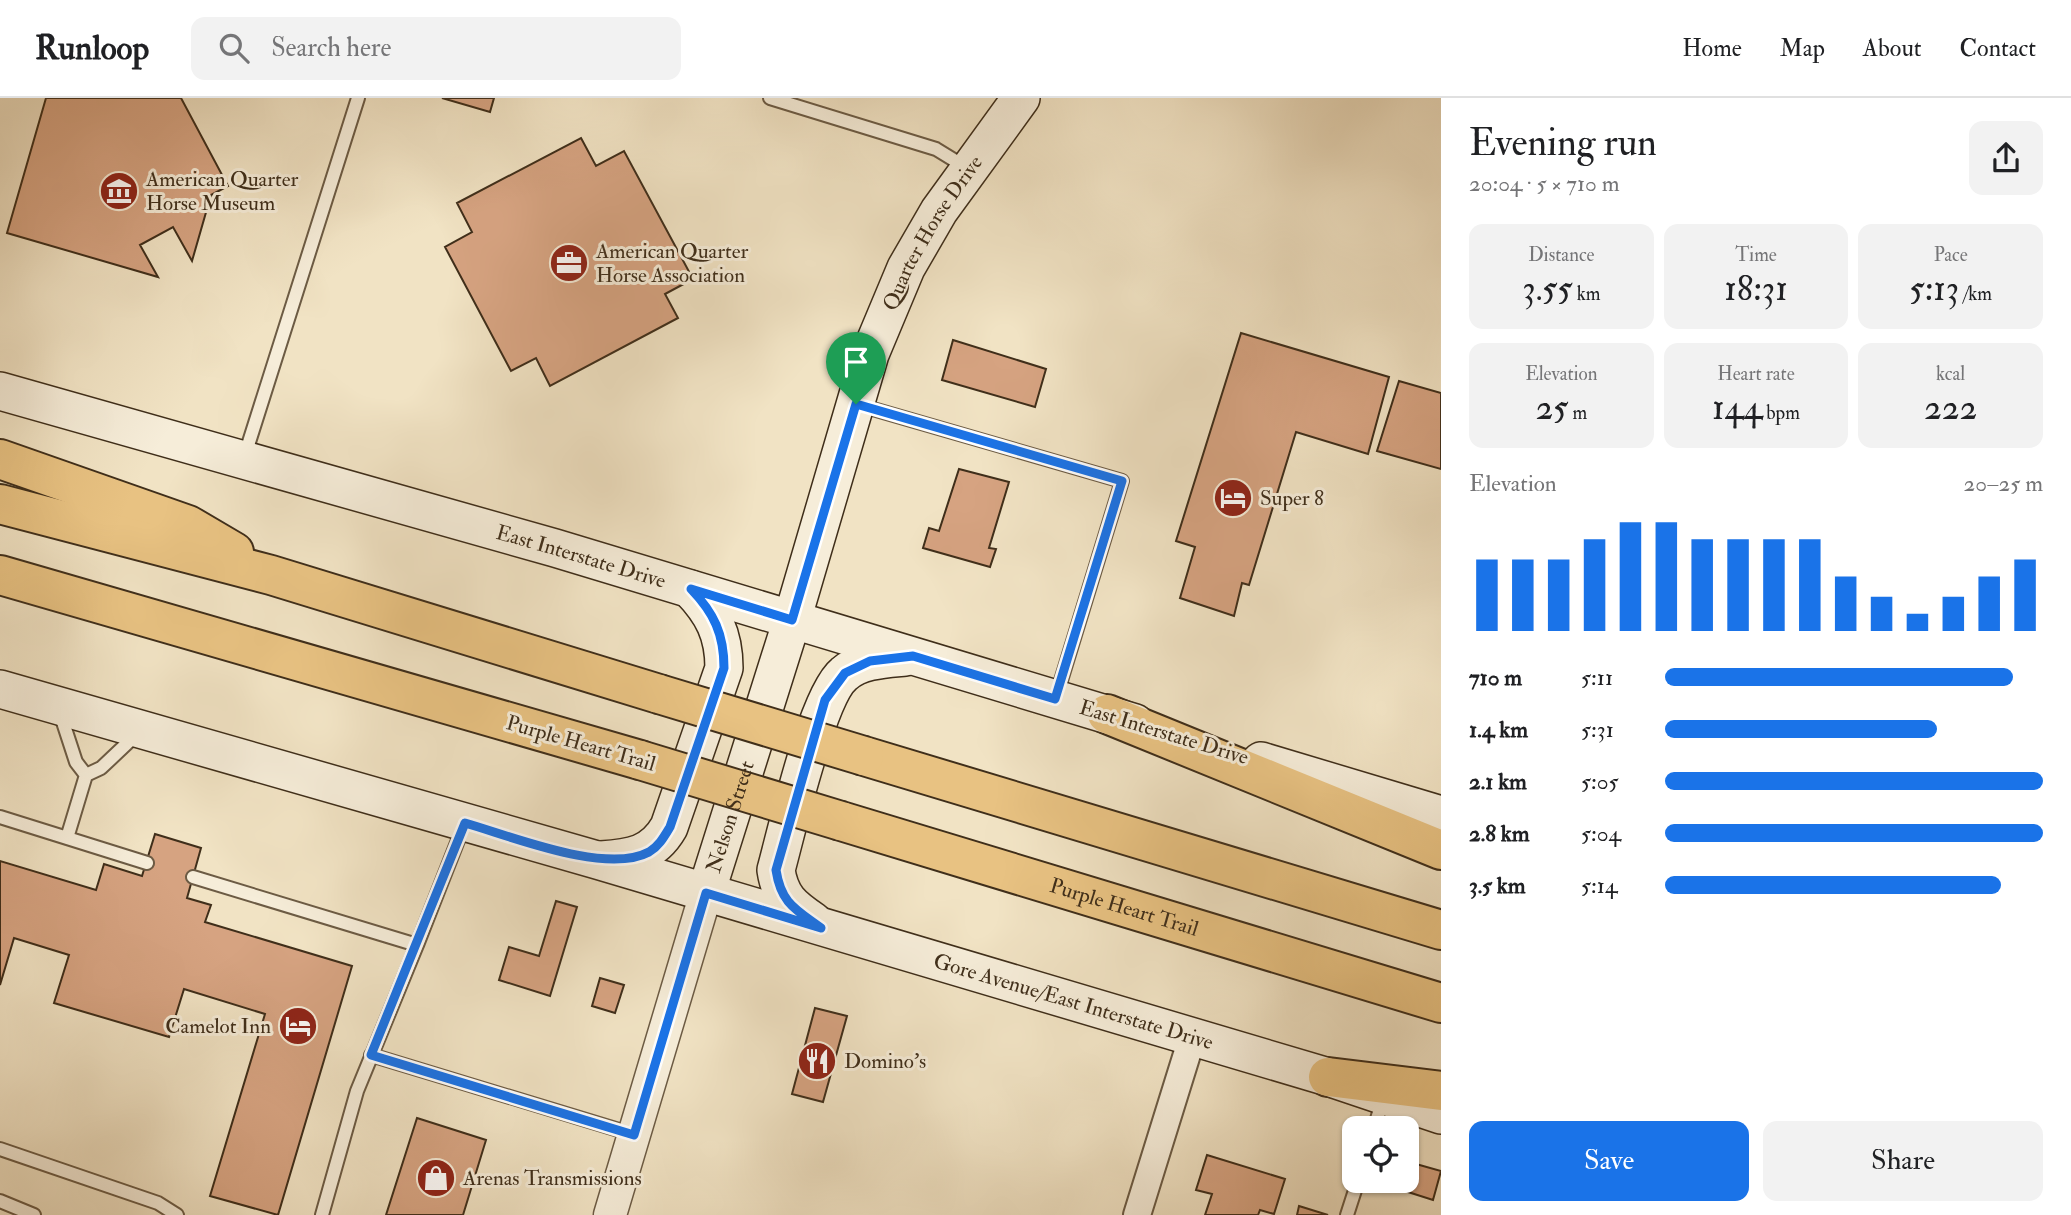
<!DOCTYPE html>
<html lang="en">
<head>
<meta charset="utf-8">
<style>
  body { margin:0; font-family:"IM FELL Double Pica",serif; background:#f2f2f2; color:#202124; height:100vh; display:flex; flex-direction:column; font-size:26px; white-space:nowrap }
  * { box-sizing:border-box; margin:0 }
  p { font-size:23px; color:#757577 }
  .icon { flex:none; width:38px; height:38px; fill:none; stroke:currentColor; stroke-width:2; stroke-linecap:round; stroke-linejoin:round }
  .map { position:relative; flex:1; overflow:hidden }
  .details { display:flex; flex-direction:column; background:#fff; width:630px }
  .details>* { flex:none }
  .buttons { position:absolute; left:1342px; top:1018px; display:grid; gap:14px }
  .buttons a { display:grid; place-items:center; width:77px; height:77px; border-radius:14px; background:#fff; box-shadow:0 2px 5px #0004; font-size:35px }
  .pin { position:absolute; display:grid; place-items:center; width:60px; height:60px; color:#fff; margin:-72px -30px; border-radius:50% 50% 50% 0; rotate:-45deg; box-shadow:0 0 7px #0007 }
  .pin .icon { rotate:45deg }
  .round { display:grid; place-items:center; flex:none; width:74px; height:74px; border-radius:14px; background:#f2f2f2 }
  .overview { display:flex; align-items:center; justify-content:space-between; height:119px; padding:0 28px }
  h1 { font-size:38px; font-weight:600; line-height:52px }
  .stats { display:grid; grid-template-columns:repeat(3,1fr); gap:10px; height:119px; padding:7px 28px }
  .stats div { display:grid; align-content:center; border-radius:14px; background:#f2f2f2; text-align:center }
  .stats b { font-size:35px; font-weight:600 }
  .stats small { font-size:19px; font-weight:400 }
  .stats p { font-size:19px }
  .chart { height:196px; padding:14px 28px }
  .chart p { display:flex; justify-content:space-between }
  .chart svg { width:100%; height:126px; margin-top:7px; stroke:#1a73e8; stroke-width:6 }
  .action { display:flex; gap:14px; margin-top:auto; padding:14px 28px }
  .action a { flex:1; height:80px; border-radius:14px; background:#1a73e8; color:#fff; font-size:28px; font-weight:600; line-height:80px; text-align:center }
  .action a+a { background:#f2f2f2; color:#202124 }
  ul { padding:0 28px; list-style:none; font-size:23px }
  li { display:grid; grid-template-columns:112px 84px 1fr; align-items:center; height:52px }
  li i { height:18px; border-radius:9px; background:#1a73e8 }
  header { display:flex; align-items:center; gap:42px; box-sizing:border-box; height:98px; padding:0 35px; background:#fff; border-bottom:2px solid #e0e0e0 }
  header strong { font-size:33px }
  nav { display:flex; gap:38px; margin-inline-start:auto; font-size:24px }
  .search { width:490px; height:63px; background:#f2f2f2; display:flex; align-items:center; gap:18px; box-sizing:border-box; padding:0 24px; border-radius:14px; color:#757577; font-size:26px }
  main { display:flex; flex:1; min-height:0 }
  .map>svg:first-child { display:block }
  .building { fill:#d6a381; stroke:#3f2e1a; stroke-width:2 }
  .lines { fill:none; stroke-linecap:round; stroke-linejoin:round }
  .service-casing { stroke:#6c5b44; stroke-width:16 }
  .minor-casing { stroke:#6c5b44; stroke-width:30 }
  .tertiary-casing { stroke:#6c5b44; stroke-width:35 }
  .secondary-casing { stroke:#3f2e1a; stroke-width:40 }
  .motorway-casing { stroke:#3f2e1a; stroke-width:42 }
  .service { stroke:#f6edd9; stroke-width:12 }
  .minor { stroke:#f6edd9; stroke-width:26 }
  .tertiary { stroke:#f6edd9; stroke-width:32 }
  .secondary { stroke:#f6edd9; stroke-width:37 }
  .motorway { stroke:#e8c282; stroke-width:38 }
  .motorway-bridge-casing { stroke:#3f2e1a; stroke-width:42; stroke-linecap:butt }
  .motorway-bridge { stroke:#e8c282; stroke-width:38 }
  .route-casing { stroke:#fff; stroke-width:14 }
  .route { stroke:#1a73e8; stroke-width:9 }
  .labels { text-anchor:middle; stroke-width:6; stroke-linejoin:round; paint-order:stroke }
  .poi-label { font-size:21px; fill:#3f2e1a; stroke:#f6edd9; text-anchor:start }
  .street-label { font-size:21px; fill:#3f2e1a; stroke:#f6edd9 }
</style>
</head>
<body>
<header>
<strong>Runloop</strong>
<div class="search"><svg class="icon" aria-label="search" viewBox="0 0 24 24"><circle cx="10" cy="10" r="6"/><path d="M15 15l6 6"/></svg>Search here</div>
<nav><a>Home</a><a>Map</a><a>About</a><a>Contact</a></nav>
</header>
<main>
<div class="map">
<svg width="1441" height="1117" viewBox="0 0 1441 1117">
  <rect width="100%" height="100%" fill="#f1e3c4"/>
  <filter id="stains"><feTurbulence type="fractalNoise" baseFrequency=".00286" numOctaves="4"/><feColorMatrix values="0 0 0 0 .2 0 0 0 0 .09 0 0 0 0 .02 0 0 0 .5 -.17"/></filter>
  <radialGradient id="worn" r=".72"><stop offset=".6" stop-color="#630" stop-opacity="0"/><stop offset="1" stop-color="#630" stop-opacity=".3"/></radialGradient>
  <path class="building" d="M46,0h135l47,88 -17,9 -19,66 -19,-34 -33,18 18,32 -151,-44z
    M442,0h52l-4,14z
    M581,40l15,28 28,-15 69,128 -28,15 13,24 -128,68 -14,-28 -25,13 -66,-124 27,-15 -15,-29z
    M1241,235l148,44 -21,77 -72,-22 -47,153 -7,-2 -8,33 -54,-18 15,-51 -19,-6z
    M953,242l93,29 -11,38 -93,-27z
    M1399,283l42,12v76l-64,-18z
    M959,371l50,13 -20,66 7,1 -6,18 -67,-19 6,-20 10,3z
    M155,736l46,14 -14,50 24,7 -6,17 147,44 -74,249 -68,-19 55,-182 -81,-25 -15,48 -115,-34 15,-48 -55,-17 -14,47v-124l96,29 8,-26 38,12z
    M556,803l21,6 -27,89 -51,-16 10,-33 30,9z
    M600,880l24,7 -9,28 -23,-7z
    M815,910l32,8 -24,86 -31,-8z
    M417,1020l69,22 -23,75h-77z
    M1207,1057l78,24 -11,35 -14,-4 -2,5h-53l7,-21 -16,-4z
    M1416,1066l25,7 -8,29 -25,-8z
    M1299,1108l29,9h-31z"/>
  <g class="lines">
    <g class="service-casing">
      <path id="service" d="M770,0l166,51 31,19
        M859,307l263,76 -66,216
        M244,360l114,-360
        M60,615l16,49 10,13 15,-7 37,-35
        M0,719l147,46
        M67,740l19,-63
        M193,779l224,68 -60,146 -35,124
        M417,847l47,-120
        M371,957l261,79
        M1374,1031l9,-30
        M0,1051l158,54 19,12
        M0,1103l34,14
        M1347,1117l11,-34"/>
    </g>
    <g class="minor-casing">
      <path id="minor" d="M1137,1117l55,-177"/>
    </g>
    <g class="tertiary-casing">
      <path id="tertiary" d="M610,1117l96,-322"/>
    </g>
    <g class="secondary-casing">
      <g id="secondary">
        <path id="s1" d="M0,293l555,157 580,175"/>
        <path id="s2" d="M0,591l597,171 731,217 113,38"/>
        <path d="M1261,663l180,54"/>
        <path d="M601,762c30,-2 52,-5 68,-33l55,-159c0,-34 -11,-55 -34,-79"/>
        <path id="s3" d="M706,795l86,-273 78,-266 36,-86 33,-57 82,-113"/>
        <path d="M813,823c-22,-15 -33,-24 -37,-51 11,-40 41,-174 68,-196 16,-14 40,-15 61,-17"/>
      </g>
    </g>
    <g class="motorway-casing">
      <g id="motorway">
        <path d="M0,361l188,66 46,27"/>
        <path d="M0,406l271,71 388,119"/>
        <path d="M0,477l640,185"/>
        <path d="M1107,616l334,136"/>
        <path d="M864,658l577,174"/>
        <path id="s4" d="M841,723l600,182"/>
        <path d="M1328,979l113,14"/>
      </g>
    </g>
    <use href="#service" class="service"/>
    <use href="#minor" class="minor"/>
    <use href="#tertiary" class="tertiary"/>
    <use href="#secondary" class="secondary"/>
    <use href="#motorway" class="motorway"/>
    <g class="motorway-bridge-casing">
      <path id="motorway-bridge" d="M659,596l205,62
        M640,662l201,61"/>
    </g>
    <use href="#motorway-bridge" class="motorway-bridge"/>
  </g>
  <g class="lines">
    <g class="route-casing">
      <path id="route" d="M856,306l266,77 -67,218 -142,-43 -43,5 -25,12 -20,27 -49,170c5,33 19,39 45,58l-115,-35 -72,242 -263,-80 94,-232c46,13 141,52 184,29 10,-6 15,-15 21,-25l54,-159c0,-34 -10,-55 -33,-79l101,31z"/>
    </g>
    <use href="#route" class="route"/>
  </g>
  <defs>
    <g id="museum-disc" transform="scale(2.0125)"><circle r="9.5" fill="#8f2418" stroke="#f6edd9"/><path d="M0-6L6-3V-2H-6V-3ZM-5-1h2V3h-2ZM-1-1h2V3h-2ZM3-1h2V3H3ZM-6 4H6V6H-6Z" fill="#fff"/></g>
    <g id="office-disc" transform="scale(2.0125)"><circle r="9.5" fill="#8f2418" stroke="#f6edd9"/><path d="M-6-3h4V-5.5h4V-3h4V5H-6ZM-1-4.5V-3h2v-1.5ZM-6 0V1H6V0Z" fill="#fff"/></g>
    <g id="hotel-disc" transform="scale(2.0125)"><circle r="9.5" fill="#8f2418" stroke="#f6edd9"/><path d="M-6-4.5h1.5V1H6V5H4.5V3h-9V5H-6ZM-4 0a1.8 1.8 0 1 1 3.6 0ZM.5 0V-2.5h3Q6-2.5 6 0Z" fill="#fff"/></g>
    <g id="restaurant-disc" transform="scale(2.0125)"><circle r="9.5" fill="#8f2418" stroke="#f6edd9"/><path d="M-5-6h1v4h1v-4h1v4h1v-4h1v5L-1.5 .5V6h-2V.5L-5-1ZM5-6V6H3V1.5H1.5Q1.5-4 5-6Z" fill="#fff"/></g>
    <g id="shop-disc" transform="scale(2.0125)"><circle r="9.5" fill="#8f2418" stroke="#f6edd9"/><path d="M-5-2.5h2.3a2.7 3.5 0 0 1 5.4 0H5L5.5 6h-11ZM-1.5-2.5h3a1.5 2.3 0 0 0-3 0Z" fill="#fff"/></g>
  </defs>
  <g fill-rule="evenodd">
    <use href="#museum-disc" x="119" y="93"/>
    <use href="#office-disc" x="569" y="165"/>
    <use href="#hotel-disc" x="1233" y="400"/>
    <use href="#hotel-disc" x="298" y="928"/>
    <use href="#restaurant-disc" x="817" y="963"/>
    <use href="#shop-disc" x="436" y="1080"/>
  </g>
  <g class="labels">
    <g class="poi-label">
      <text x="146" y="88">American Quarter<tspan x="146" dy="24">Horse Museum</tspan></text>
      <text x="596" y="160">American Quarter<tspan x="596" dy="24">Horse Association</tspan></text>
      <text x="1260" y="407">Super 8</text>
      <text x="271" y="935" text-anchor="end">Camelot Inn</text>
      <text x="844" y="970">Domino's</text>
      <text x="463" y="1087">Arenas Transmissions</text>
    </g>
    <g class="street-label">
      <text dy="7" stroke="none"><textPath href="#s3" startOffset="700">Quarter Horse Drive</textPath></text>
      <text dy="7" stroke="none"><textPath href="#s1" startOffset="604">East Interstate Drive</textPath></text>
      <text transform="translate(1164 634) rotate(17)" y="7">East Interstate Drive</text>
      <text transform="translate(581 645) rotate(16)" y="7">Purple Heart Trail</text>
      <text dy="7" stroke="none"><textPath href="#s3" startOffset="80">Nelson Street</textPath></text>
      <text dy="7" stroke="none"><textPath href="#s4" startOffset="296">Purple Heart Trail</textPath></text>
      <text dy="7" stroke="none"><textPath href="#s2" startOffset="1118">Gore Avenue/East Interstate Drive</textPath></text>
    </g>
  </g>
  <rect width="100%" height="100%" filter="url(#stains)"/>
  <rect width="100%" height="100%" fill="url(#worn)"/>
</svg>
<div class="buttons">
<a><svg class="icon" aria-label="locate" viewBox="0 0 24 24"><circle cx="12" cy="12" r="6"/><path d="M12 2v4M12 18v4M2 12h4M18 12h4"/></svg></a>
</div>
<div class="pin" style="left:856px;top:306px;background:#1e9e55"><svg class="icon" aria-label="arrive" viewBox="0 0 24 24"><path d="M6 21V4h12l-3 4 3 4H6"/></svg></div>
</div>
<section class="details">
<div class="overview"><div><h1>Evening run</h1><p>20:04 · 5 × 710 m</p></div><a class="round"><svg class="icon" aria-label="share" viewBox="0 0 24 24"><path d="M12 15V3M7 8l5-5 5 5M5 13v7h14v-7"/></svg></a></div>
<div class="stats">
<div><p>Distance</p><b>3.55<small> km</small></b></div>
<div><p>Time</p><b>18:31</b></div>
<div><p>Pace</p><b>5:13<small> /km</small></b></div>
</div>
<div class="stats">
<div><p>Elevation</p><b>25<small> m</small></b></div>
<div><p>Heart rate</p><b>144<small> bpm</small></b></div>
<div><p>kcal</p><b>222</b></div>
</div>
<div class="chart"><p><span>Elevation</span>20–25 m</p>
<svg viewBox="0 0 160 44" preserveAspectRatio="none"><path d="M5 44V19M15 44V19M25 44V19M35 44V12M45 44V6M55 44V6M65 44V12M75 44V12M85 44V12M95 44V12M105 44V25M115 44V32M125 44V38M135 44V32M145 44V25M155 44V19"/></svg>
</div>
<ul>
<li><b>710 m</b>5:11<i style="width:92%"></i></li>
<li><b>1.4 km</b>5:31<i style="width:72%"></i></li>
<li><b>2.1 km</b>5:05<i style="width:100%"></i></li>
<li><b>2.8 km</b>5:04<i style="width:100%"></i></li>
<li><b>3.5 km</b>5:14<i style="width:89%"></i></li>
</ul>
<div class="action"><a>Save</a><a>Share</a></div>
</section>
</main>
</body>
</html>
